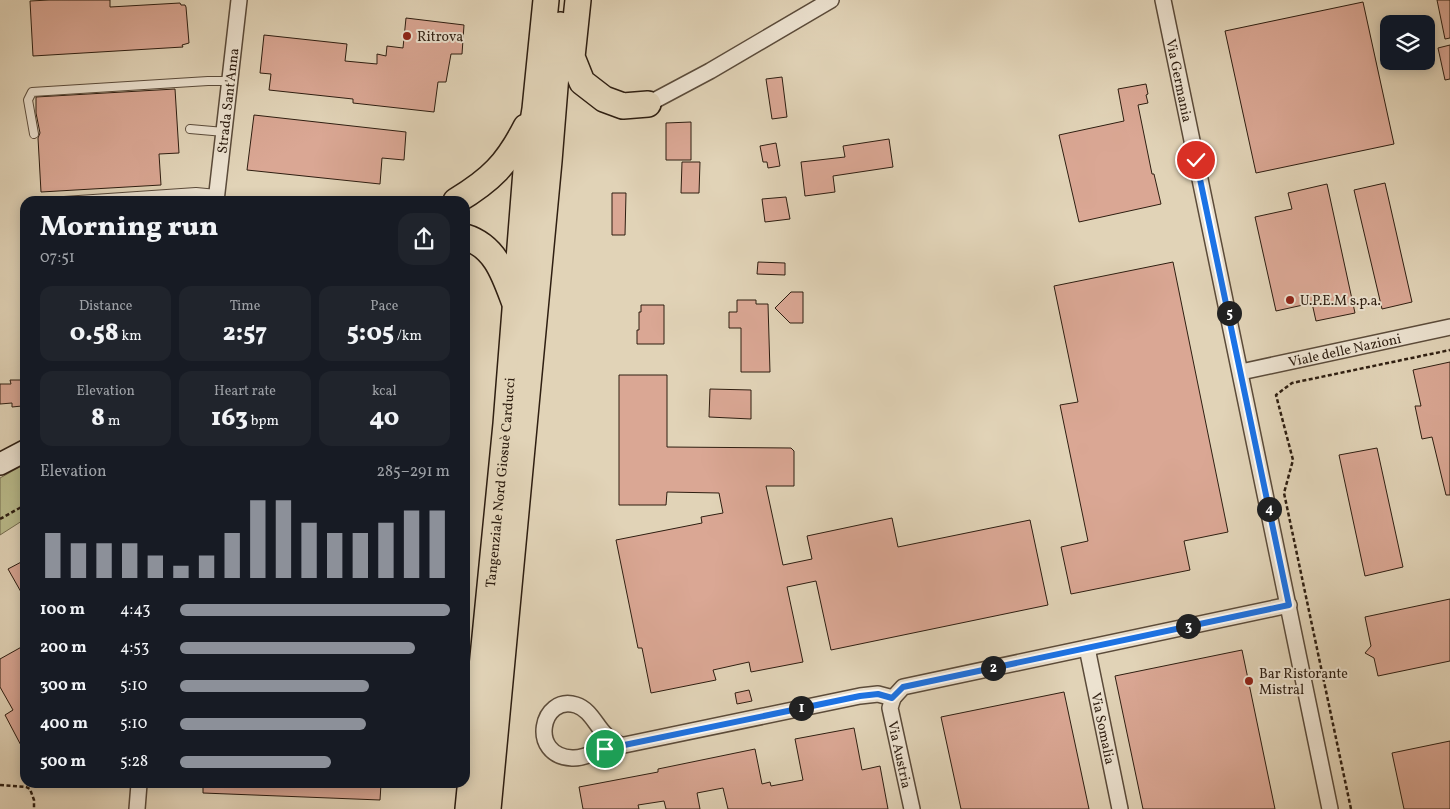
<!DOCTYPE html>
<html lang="en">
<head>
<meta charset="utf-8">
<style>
  body { margin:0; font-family:Vollkorn,serif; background:#20242c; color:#f1f3f6; height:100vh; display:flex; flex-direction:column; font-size:19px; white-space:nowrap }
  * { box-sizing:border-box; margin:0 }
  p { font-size:16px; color:#9ea1a6 }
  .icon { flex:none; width:28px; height:28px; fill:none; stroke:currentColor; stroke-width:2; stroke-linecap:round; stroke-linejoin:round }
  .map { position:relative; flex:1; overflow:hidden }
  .sheet { position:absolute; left:20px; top:196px; width:450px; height:592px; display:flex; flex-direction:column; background:#171b24; border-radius:15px; box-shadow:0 2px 12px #0003 }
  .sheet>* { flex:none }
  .buttons { position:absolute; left:1380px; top:15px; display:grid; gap:10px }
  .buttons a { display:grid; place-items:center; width:55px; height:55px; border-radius:10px; background:#171b24; box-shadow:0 2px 12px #0003; font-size:25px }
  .pin { position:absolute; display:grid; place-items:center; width:42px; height:42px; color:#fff; margin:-21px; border:2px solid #fff; border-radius:50%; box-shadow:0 1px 5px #0007 }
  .km { position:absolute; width:25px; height:25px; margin:-12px; border-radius:50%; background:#222; color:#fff; font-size:14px; line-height:25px; text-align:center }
  .round { display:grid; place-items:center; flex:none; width:52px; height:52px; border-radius:15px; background:#20242c }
  .headline { display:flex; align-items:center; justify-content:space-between; height:85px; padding:0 20px }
  h1 { font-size:28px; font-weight:800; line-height:38px }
  .figures { display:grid; grid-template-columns:repeat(3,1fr); gap:8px; height:85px; padding:5px 20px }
  .figures div { display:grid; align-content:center; border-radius:12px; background:#20242c; text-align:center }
  .figures b { font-size:25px; font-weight:800 }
  .figures small { font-size:14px; font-weight:400 }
  .figures p { font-size:14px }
  .chart { height:140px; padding:10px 20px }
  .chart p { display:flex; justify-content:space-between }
  .chart svg { width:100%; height:90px; margin-top:5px; stroke:#8c9099; stroke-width:6 }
  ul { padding:0 20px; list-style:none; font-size:16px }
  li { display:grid; grid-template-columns:80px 60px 1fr; align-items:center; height:38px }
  li i { height:12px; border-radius:6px; background:#8c9099 }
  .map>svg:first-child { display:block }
  .green { fill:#b9ba8a; stroke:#746c4e }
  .building { fill:#daa794; stroke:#2e1e11 }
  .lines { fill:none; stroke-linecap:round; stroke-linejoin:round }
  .service-casing { stroke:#5b4b3a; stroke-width:10 }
  .minor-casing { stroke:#5b4b3a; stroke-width:18 }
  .secondary-casing { stroke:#2e1e11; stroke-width:24 }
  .trunk-casing { stroke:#2e1e11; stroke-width:28 }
  .path { stroke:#2e1e11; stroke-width:2.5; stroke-dasharray:4 2.5; stroke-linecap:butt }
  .service { stroke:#ece2d0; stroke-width:8 }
  .minor { stroke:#ece2d0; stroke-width:15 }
  .secondary { stroke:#ece2d0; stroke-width:21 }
  .trunk { stroke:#e1d3b7; stroke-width:25 }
  .route-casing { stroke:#fff; stroke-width:10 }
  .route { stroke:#1a73e8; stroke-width:6 }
  .poi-dot { fill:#8f2418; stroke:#ece2d0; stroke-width:2 }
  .labels { text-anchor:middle; stroke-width:4; stroke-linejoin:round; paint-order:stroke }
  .poi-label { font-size:14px; fill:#2e1e11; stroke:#ece2d0; text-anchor:start }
  .street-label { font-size:14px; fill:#2e1e11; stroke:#ece2d0 }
</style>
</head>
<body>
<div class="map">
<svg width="1450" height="809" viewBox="0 0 1450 809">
  <rect width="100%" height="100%" fill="#e1d3b7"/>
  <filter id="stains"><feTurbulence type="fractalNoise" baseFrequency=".004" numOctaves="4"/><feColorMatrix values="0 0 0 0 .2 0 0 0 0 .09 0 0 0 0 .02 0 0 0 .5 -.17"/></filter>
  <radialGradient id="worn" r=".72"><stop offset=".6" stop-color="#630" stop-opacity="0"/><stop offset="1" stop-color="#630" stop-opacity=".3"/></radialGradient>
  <path class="green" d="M25,464v55l-25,16v-57z"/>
  <path class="building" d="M49,0h61v7l70,-4 1,2h4l1,2 3,36 -7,2 1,2 -150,9 -3,-55z
    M1437,0h13v38l-5,1z
    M1363,2l31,142 -138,29 -31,-142z
    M406,18l58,7 -2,29h-11l-5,28h-8l-4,30 -81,-9v-4l-84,-9 2,-16 -11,-1 4,-38 83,9 -2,17 32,3v-10l9,2 1,-10 16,2z
    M1450,45v34l-5,1 -7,-32z
    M782,77l5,40 -15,2 -6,-40z
    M1146,84l2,10 -2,1 2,8 -10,2 14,69h2l7,30 -82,18 -20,-87 65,-14 -6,-32z
    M175,89l4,64 -20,1 2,31 -120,7 -3,-54 2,-5 -4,-20v-16z
    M254,115l152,17 -2,28 -22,-2 -2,26 -133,-14z
    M691,122v38h-25v-37z
    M889,139l4,28 -60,9 2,16 -30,4 -4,-34 44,-5 -2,-11z
    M776,143l4,23 -12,2 -1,-6h-4l-3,-16z
    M682,162h18l-1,31h-18z
    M1385,183l27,119 -30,7 -28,-119z
    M1327,184l28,129 -39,8 -4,-18 -36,8 -21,-94 37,-8 -4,-16z
    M612,193h14l-1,42h-13z
    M786,197l4,22 -25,3 -3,-23z
    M758,262l27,1v12l-28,-1z
    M1173,262l55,270 -44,9 6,29 -119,24 -10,-47 27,-6 -28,-136 18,-3 -24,-116z
    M791,292h12v31h-13l-15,-15z
    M737,300h19v4h12l2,68h-29v-44h-12v-16h8z
    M641,305h23v39h-27v-14h2v-18h2z
    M1450,362v133h-4l-14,-58 -10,2 -7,-33h6l-8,-36z
    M619,375h48v72l124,1 3,3v35h-28l17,79 29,-6 -5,-23 85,-18 6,29 132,-27 18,85 -217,45 -15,-69 -29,6 16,75 -52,10 -2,-10 -36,8 3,10 -65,13 -9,-45h-4l-22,-108 86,-17 -1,-6 22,-4 -4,-20 -52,-1 -1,13h-47z
    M10,380h11l1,26 -10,1v-4l-12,1v-20h11z
    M710,389l41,1v29l-42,-2z
    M1377,448l26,119 -38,9 -26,-121z
    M25,560v39l-17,-30z
    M1450,599v62l-72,15 -4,-18 -9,-5 6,-7 -6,-29z
    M25,645v108l-20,-38 8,-5 -13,-23v-28z
    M1242,650l33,159h-132l-28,-133z
    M749,690l3,11 -15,3 -2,-11z
    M1064,692l25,117h-128l-20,-92z
    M854,728l8,42 18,-4 8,43h-160l-5,-21 -26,5 3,16h-34l-2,-8 -26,4 1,4h-56l-4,-22 79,-15v-3l97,-20 7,35 8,-2 1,4 32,-6 -8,-41z
    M1450,741v68h-46l-12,-56z
    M203,784h178l-1,16 -177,-7z"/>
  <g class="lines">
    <g class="service-casing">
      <path id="service" d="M190,129l34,3
        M34,134l-6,-34 4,-8 176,-11h22
        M64,201l132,-9 21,2"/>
    </g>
    <g class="minor-casing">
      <g id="minor">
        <path id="s1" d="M1163,0l167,809"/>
        <path d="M648,104l62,-33 121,-71"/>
        <path id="s2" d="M216,201l23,-201"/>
        <path id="s3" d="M1241,372l209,-45"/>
        <path id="s4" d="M1087,648l33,161"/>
        <path d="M893,698l10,-11 386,-82"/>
        <path id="s5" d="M893,698l-3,10 22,101"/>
        <path d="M621,745c-7,-3 -13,-7 -18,-13 -8,-9 -14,-23 -27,-27 -35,-11 -48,51 -4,53 11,1 23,-6 33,-9l255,-53 18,-2 15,4"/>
        <path d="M137,809l2,-25"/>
      </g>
    </g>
    <g class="secondary-casing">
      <path id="secondary" d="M0,464l25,-13"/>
    </g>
    <g class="trunk-casing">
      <g id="trunk">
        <path d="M578,0l-6,57 10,25 22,17 19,7 25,-2"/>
        <path d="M456,201c35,-21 51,-37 70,-74"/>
        <path d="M465,237c30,9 39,37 49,64"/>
        <path id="s6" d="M468,809l38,-385 21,-266 8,-49 11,-109"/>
        <path d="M488,809l61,-648 11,-136"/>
      </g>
    </g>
    <path class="path" d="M0,519l25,-14
      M0,785l26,2 4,2 4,11v9
      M1351,809l-67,-316 9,-33 -17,-65 16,-12 158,-33"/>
    <use href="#service" class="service"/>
    <use href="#minor" class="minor"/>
    <use href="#secondary" class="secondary"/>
    <use href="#trunk" class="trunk"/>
  </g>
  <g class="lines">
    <g class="route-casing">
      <path id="route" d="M605,749l255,-53 18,-2 14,4 11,-11 386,-82 -93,-445"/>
    </g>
    <use href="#route" class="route"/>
  </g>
  <g class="poi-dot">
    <circle cx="407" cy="36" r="5"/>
    <circle cx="1290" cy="300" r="5"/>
    <circle cx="1249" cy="681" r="5"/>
  </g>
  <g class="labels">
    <g class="poi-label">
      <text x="417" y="41">Ritrova</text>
      <text x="1300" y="305">U.P.E.M s.p.a.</text>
      <text x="1259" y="678">Bar Ristorante<tspan x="1259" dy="16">Mistral</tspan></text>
    </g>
    <g class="street-label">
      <text dy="5" stroke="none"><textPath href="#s1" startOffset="82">Via Germania</textPath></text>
      <text dy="5" stroke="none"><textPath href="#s2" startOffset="101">Strada Sant'Anna</textPath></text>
      <text dy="5" stroke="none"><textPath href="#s3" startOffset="106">Viale delle Nazioni</textPath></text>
      <text dy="5" stroke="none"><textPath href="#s6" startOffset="328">Tangenziale Nord Giosuè Carducci</textPath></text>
      <text dy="5" stroke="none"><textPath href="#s4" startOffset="82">Via Somalia</textPath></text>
      <text dy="5" stroke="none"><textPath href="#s5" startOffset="58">Via Austria</textPath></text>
    </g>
  </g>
  <rect width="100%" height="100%" filter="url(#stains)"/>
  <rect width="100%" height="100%" fill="url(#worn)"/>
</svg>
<div class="buttons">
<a><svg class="icon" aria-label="layers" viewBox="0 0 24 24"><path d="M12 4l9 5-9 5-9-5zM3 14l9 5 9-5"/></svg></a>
</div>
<div class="pin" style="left:605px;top:749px;background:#1e9e55"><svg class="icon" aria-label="arrive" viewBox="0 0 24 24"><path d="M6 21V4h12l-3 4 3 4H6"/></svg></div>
<div class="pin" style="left:1196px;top:160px;background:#d93025"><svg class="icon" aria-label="check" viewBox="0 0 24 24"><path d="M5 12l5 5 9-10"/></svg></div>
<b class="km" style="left:801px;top:708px">1</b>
<b class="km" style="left:993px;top:668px">2</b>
<b class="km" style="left:1188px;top:626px">3</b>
<b class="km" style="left:1269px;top:509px">4</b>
<b class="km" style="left:1229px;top:313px">5</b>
<section class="sheet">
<div class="headline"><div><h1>Morning run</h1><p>07:51</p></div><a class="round"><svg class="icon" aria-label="share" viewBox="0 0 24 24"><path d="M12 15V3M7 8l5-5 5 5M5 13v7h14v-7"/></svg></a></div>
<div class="figures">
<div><p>Distance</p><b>0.58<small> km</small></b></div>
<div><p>Time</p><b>2:57</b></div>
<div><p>Pace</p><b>5:05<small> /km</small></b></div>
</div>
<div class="figures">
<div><p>Elevation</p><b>8<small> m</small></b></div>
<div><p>Heart rate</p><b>163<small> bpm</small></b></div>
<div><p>kcal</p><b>40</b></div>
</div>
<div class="chart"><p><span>Elevation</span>285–291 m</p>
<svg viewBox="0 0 160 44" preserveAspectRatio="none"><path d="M5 44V22M15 44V27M25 44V27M35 44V27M45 44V33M55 44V38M65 44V33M75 44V22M85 44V6M95 44V6M105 44V17M115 44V22M125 44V22M135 44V17M145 44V11M155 44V11"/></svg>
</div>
<ul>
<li><b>100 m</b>4:43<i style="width:100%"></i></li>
<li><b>200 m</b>4:53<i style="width:87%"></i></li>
<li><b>300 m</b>5:10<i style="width:70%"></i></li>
<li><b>400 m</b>5:10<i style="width:69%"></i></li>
<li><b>500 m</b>5:28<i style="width:56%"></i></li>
</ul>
</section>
</div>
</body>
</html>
